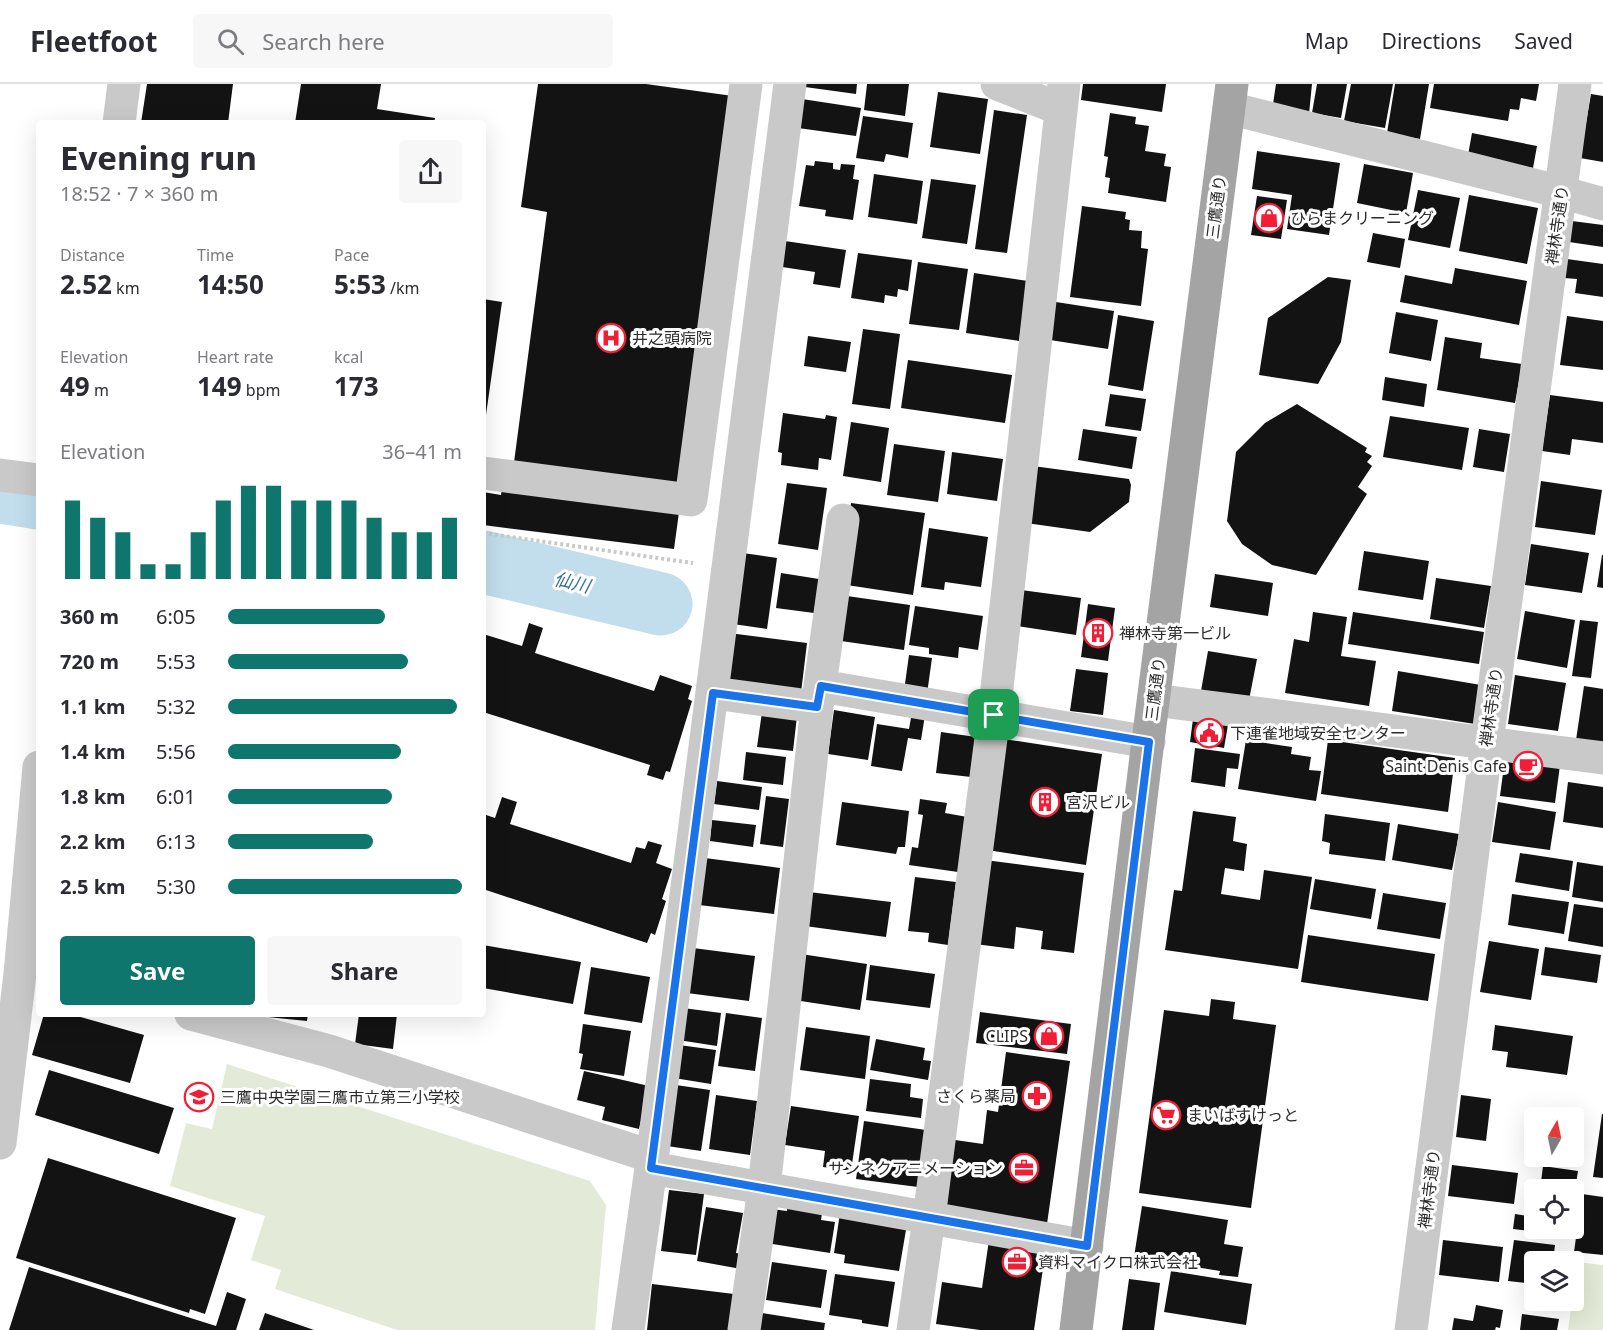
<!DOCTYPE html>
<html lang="en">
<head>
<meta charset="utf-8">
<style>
  body { margin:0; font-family:"Noto Sans","Noto Sans JP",sans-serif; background:#f7f7f7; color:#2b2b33; height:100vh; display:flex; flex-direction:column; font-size:22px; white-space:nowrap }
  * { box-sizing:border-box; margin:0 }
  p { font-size:20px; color:#7c7c81 }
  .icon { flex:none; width:33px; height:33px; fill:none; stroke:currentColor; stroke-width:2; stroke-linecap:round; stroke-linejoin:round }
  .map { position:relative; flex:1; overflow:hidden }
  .side { position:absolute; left:36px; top:36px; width:450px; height:897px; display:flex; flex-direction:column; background:#fff; border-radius:6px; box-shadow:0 6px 24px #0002 }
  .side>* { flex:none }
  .needle { width:39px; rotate:9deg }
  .controls { position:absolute; left:1524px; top:1023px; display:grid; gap:12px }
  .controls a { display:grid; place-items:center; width:60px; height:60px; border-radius:6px; background:#fff; box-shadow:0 6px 24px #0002; font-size:30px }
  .pin { position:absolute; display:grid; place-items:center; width:51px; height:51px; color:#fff; margin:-26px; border-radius:12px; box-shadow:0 3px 9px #0006 }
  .round { display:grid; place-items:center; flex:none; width:63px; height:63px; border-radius:6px; background:#f7f7f7 }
  .summary { display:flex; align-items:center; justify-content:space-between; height:102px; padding:0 24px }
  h1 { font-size:33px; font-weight:700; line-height:45px }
  .stats { display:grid; grid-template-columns:repeat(3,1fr); gap:9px; height:102px; padding:6px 24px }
  .stats div { display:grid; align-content:center }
  .stats b { font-size:26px; font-weight:700 }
  .stats small { font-size:16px; font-weight:400 }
  .stats p { font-size:16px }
  .chart { height:168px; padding:12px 24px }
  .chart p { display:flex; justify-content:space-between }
  .chart svg { width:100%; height:108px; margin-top:6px; stroke:#0f766e; stroke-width:6 }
  .action { display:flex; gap:12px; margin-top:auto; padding:12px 24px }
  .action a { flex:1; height:69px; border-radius:6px; background:#0f766e; color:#fff; font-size:24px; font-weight:700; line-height:69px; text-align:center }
  .action a+a { background:#f7f7f7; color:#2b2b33 }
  ul { padding:0 24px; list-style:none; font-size:20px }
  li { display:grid; grid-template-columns:96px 72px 1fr; align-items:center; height:45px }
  li i { height:15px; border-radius:8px; background:#0f766e }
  header { display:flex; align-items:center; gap:36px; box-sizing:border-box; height:84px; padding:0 30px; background:#fff; border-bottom:2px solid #e1e1e2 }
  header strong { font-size:28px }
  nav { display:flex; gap:33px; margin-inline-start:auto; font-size:21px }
  .search { width:420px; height:54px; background:#f7f7f7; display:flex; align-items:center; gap:15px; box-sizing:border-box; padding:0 21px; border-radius:6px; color:#7c7c81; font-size:22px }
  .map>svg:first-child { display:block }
  .green { fill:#e3ebd8 }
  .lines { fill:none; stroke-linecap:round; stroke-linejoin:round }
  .river { stroke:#c2deed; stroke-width:63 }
  .building { fill:#131313 }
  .path { stroke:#c9c9c9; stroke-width:4; stroke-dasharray:3 3; stroke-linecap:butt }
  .minor { stroke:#c9c9c9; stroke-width:33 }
  .major { stroke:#a4a4a4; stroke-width:33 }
  .route-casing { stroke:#fff; stroke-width:12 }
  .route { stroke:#1a73e8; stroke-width:8 }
  .labels { text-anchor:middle; stroke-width:6; stroke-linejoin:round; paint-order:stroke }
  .street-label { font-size:16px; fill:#2c2c2c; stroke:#fff }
  .poi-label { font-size:16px; fill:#2c2c2c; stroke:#fff; text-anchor:start }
  .water-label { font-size:18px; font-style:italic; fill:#347294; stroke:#fff }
</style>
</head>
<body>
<header>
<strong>Fleetfoot</strong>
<div class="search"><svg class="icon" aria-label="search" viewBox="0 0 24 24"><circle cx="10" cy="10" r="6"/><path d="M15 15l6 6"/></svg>Search here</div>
<nav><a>Map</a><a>Directions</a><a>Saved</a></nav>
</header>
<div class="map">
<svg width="1603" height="1246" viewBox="0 0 1603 1246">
  <rect width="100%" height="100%" fill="#fff"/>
  <path class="green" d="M227,980l363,117 16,24 -11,125h-198l-122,-41 6,-19 -30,-10 14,-44 -95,-30 16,-63 26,6z
    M1577,1178l26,3v65h-35l4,-29 2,-1z"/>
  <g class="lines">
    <path class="river" d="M0,408l39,6
      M483,478l178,42"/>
  </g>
  <path class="building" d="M147,0h86l-5,39h-87z
    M301,0h80l-4,25 58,9 -1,5h-139z
    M538,0h108l87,12 -53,396 -167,-22 34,-258 -26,-5z
    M806,0h51l-1,10 -51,-7z
    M867,0h42l-4,32 -41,-6z
    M1083,0h83l-4,28 -81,-12z
    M1276,0h36l-3,30 -36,-10z
    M1317,0h30l-6,34 -29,-5z
    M1351,0h42l-8,44 -41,-7z
    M1395,0h34l-9,55 -33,-6z
    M1434,0h105l-3,17 -15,-3 -2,12 -9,-1 -2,12 -78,-13z
    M938,8l50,7 -8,55 -50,-7z
    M1591,10l12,2v66l-23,-4z
    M802,15l59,9 -5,28 -58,-8z
    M994,26l33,5 -20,138 -32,-4z
    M1110,29l26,4 -1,7 14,2 -4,25 21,3 -2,12 7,1 -5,35 -58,-9 2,-15 -5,-1 3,-20 -4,-1z
    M863,32l50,7 -5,35 -22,-4 -2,8 -28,-4z
    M1472,49l65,13 -4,22 -65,-13z
    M1257,67l83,12 -11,72 -42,-6 5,-34 -40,-6z
    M815,77l18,2v6l7,1 1,-6 14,1 -2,14 6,1 -6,40 -28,-4 1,-6 -27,-4 7,-41 8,1z
    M1364,80l49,9 -7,40 -49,-10z
    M874,90l49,7 -6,43 -49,-7z
    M931,95l45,6 -9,59 -45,-6z
    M1418,106l42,8 -10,50 -42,-8z
    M1469,111l69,13 -11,56 -68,-13z
    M1257,112l30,4 -6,39 -30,-4z
    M1082,122l44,6 -1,7 5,1 -1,10 13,1 -1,17 7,1 -7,57 -71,-9z
    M1572,137l31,4v22l-34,-5z
    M1373,149l32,6 -5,29 -33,-6z
    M785,157l61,9 -6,38 -27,-4 2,-12 -33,-5z
    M858,169l54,7 -4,31 -10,-2 -1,8 -12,-2 -1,8 -33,-5z
    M1567,175l36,5v33l-28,-4 2,-14 -13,-1z
    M918,178l50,7 -9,61 -50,-6z
    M1455,184l72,13 -8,44 -119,-23 5,-27 47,9z
    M974,189l54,8 -9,60 -53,-8z
    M1328,193l23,3 -10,62 -23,42 -59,-9 9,-57z
    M483,215l19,3 -18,127h-1z
    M1056,218l58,9 -6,38 -58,-9z
    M1396,228l42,8 -7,41 -42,-8z
    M1118,231l36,6 -11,70 -35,-6z
    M1567,232l36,5v49l-43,-5z
    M863,245l37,5 -10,75 -38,-5z
    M808,252l43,6 -5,30 -42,-6z
    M1445,253l37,6 -2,15 42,6 -7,39 -78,-13z
    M908,276l104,15 -7,48 -104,-15z
    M1385,293l42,7 -3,23 -42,-7z
    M1110,310l36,5 -5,32 -36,-5z
    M1550,311l53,7v41l-31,-4 -2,16 -28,-4z
    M1297,320l70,44 -2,4 7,4 -5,6 5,4 -14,21 9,7 -51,81 -44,-10 -30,-21 -15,-23 9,-69 29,-29z
    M783,329l42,6 1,-4 11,2 -6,43 -12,-2 -1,12 -37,-5 1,-12 -4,-1z
    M1390,332l79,12 -7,42 -79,-13z
    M851,338l38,6 -8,54 -38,-6z
    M1083,345l54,8 -5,32 -54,-9z
    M1479,345l31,5 -6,38 -31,-5z
    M894,360l51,7 -7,51 -51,-7z
    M952,368l51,7 -6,42 -50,-7z
    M1033,382l96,13 2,6 -2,17 -39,30 -64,-9z
    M1541,397l61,9 -7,45 -60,-8z
    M503,398l177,23 -6,44 -191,-24v-33l18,3z
    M787,399l40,5 -9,62 -40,-6z
    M851,419l74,10 -12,82 -73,-11z
    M929,444l59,9 -7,50 -36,-5 -1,8 -23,-3z
    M1531,460l58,9 -7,40 -57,-8z
    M1364,467l65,10 -6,39 -65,-10z
    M743,469l34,5 -10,71 -34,-5z
    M1602,471h1v33l-6,-1z
    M781,489l38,6 -5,34 -38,-5z
    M1215,490l58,9 -5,33 -58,-9z
    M1436,494l55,8 -7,42 -54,-9z
    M1021,506l60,8 -5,37 -59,-9z
    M840,511l70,10 -6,45 -70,-10z
    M1088,520l27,4 -7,53 -27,-4z
    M915,522l68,10 -5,34 -19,-3 -1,11 -29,-4v-6l-20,-3z
    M1525,527l50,9 -8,48 -50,-9z
    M1313,528l34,5 -6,39 35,5 -7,45 -84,-13 9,-54 15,3z
    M1353,528l131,20 -5,32 -131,-20z
    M1580,536l18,2 -7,56 -19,-2z
    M529,539l14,5 -8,25 119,38 6,-16 32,11 -4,13 4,2 -22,71 -4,-1 -3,9 -16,-5 3,-10 -167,-53v-78l39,12z
    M729,549l78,10 -6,50 -79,-10z
    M1208,567l49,8 -8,41 -48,-9z
    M909,571l23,3 -5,36 -23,-3z
    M1076,585l32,4 -5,42 -33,-4z
    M1398,587l83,14 -6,39 -83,-13z
    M1515,591l51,8 -8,48 -50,-7z
    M1584,602l19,3v55l-27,-4z
    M834,626l41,7 -7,43 -40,-6z
    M762,628l35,4 -4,35 -36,-4z
    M912,628l13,3 -4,25 -13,-2 -6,33 -31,-5 6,-42 32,5z
    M1193,635l35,6 -4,23 -34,-6z
    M941,648l35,5 -5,40 -35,-4z
    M1004,655l98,15 -16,111 -99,-15z
    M1246,656l46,7 -1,7 20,3 -2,13 12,1 -5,30 -78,-12z
    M1328,656l127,18 -7,54 -127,-18z
    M1195,664l45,6 -2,15 -11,-1 -2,19 -34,-5z
    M746,668l40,5 -3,28 -40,-5z
    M1505,674l55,7 -5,38 -55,-7z
    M717,697l45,6 -3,23 -45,-6z
    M1568,698l35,5v41l-40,-6z
    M766,712l23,3 -6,48 -23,-3z
    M502,713l15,5 -7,22 121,39 5,-16 9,2 3,-8 14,4 -6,18 16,6 -10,30 4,2 -11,34 -4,-2 -4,10 -164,-54v-75l12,4z
    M920,715l27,4 -2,10 28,5 -8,55 -56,-8 3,-18 6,1 5,-33 -5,-1z
    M842,718l67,9 -4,36h-7l-2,7 -60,-9z
    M1498,718l58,10 -6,38 -58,-8z
    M1193,727l43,6 -3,24 14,3 -3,27 -19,-3 -4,26 39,6 4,-30 48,7 -14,92 -133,-19 9,-60 8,1z
    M1325,730l65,9 -5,38 -56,-7 1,-11 -8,-2z
    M712,736l44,5 -3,22 -43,-6z
    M1398,740l61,10 -7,36 -60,-10z
    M1520,769l53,8 -4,30 -54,-9z
    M705,774l75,10 -6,46 -75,-9z
    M985,776l99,13 -10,80 -33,-4 2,-18 -27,-4 -2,22 -39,-5z
    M1577,778l26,4v36l-31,-5z
    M915,793l41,5 -8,63 -20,-3 1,-9 -21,-2z
    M1315,795l61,10 -5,30 -61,-10z
    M809,808l82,10 -5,35 -81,-11z
    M1383,809l63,10 -6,36 -63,-10z
    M1512,810l57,8 -5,32 -56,-9z
    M1574,820l29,4v39l-35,-6z
    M1308,851l127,19 -7,47 -127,-19z
    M1489,857l50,8 -8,51 -51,-8z
    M483,861l98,17 -8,42 -90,-16z
    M1545,863l56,8 -4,28 -56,-8z
    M693,864l62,8 -6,45 -62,-8z
    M801,870l66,10 -7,46 -66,-10z
    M870,881l65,9 -5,34 -64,-8z
    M591,883l59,10 -8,46 -58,-9z
    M1211,915l24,3 -2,17 43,6 -25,183 -112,-15 25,-183 45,6z
    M683,924l38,5 -4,33 -39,-6z
    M980,928l91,12 -4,30 -91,-11z
    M726,929l36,5 -7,53 -37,-5z
    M44,930h26l74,21 -14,48 -98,-28z
    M267,930h41l-1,7 -40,-4z
    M359,930h38l-4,35 -38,-5z
    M583,940l48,7 -7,45 -44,-7 3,-15 -4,-1z
    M1495,941l78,11 -6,39 -61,-8 2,-15 -16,-2z
    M806,943l64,9 -5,43 -65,-9z
    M876,955l49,9 -2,12 8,1 -3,19 -58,-10z
    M679,961l37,5 -5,34 -37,-6z
    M1006,968l64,9 -23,163 -101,-13 9,-71 28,4 4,-34 11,2z
    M49,986l125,38 -15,46 -124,-39z
    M584,987l65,15 -10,43 -37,-9 3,-13 -28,-7z
    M870,995l41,5 -1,13 13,2 -2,19 -55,-7z
    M676,1001l34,5 -9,61 -34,-5z
    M716,1011l41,6 -7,54 -41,-6z
    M1461,1011l30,4 -5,42 -30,-4z
    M791,1022l68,10 -8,55 -28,-4 2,-16 -40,-6z
    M1602,1030h1v64l-10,-1z
    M864,1037l62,9 -8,57 -62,-8z
    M48,1074l188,60 -31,96 -15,-5 -1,4 -173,-55z
    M1452,1081l66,8 -4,31 -66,-8z
    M1543,1082l35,5 -3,19h-35z
    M669,1106l35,4 -8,61 -35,-4z
    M1582,1110l21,3v58l-29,-3z
    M788,1118l35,5 -2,13 14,2 -5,31 -64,-10 5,-34 16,2z
    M1142,1122l86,14 -4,24 19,3 -5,30 -19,-2 1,-4 -86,-14z
    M706,1123l37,6 -7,40 7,1 -2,15 -44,-8z
    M840,1129l67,11 -8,47 -55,-8 1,-8 -11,-2z
    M1515,1130l19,3v11h37l-1,8 -57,-7z
    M989,1156l57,8 -12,82h-54l-44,-6 6,-42 40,6z
    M1443,1156l60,7 -4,35 -60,-7z
    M1514,1156l41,5 -2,17h-19v22l-26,-3z
    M772,1178l55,8 -6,38 -55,-8z
    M29,1183l187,59 11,-34 19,7 -10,31h-227z
    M1171,1187l81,13 -6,41 -82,-13z
    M835,1190l60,8 -7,45 -26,-4v-3l-33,-5z
    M1129,1195l31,4 -6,47h-32z
    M652,1200l82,10 -5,36h-82z
    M1476,1221l27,5 -3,18 -4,-1 -1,3h-43l2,-12 19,3z
    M755,1228l70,11 -1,7h-72z
    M265,1229l49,17h-55z
    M1522,1230l37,5 -2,11h-37z"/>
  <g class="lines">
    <path class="path" d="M483,449l210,30"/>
    <path class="minor" d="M997,0l63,25
      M1229,24l332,84 42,12
      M119,39l5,-39
      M483,389l208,27 55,-416
      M0,391l39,5
      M821,602l328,56
      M713,609l104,14
      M1154,616l449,58
      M191,930l138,37 324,106 -2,11 436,78
      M0,1059l20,-169 19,-207
      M628,1246l23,-162 139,-1084
      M744,1246l20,-142 53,-481 26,-187
      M913,1246l16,-112 65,-503 70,-631
      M1411,1246l76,-588 88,-658"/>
    <path class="major" d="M1076,1246l70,-573 86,-673"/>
  </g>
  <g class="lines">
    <g class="route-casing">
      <path id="route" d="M821,602l328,56 -62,504 -436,-78 62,-475 104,14z"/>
    </g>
    <use href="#route" class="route"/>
  </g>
  <defs>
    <g id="shop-ring" transform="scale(1.5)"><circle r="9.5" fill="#fff" stroke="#f31e35" stroke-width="1.5"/><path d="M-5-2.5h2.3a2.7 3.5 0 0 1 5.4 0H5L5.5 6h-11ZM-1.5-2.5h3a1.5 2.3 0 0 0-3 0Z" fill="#f31e35"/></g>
    <g id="hospital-ring" transform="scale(1.5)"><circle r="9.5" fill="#fff" stroke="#f31e35" stroke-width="1.5"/><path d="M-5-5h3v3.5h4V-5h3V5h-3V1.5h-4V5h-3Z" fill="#f31e35"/></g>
    <g id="building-ring" transform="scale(1.5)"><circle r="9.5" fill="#fff" stroke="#f31e35" stroke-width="1.5"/><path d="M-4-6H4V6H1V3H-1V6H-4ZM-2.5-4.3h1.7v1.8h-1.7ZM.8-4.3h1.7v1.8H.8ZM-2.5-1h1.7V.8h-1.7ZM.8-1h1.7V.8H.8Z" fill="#f31e35"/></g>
    <g id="civic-ring" transform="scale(1.5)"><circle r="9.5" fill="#fff" stroke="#f31e35" stroke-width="1.5"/><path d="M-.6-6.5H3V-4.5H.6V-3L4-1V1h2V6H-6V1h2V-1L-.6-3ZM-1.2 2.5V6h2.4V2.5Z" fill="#f31e35"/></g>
    <g id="cafe-ring" transform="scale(1.5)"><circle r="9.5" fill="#fff" stroke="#f31e35" stroke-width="1.5"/><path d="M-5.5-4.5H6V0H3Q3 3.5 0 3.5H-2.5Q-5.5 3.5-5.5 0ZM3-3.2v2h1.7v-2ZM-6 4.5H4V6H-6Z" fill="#f31e35"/></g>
    <g id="pharmacy-ring" transform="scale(1.5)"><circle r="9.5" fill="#fff" stroke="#f31e35" stroke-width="1.5"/><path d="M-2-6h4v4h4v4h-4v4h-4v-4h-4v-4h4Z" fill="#f31e35"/></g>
    <g id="school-ring" transform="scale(1.5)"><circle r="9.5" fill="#fff" stroke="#f31e35" stroke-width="1.5"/><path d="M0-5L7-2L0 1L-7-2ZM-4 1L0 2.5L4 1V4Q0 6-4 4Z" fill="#f31e35"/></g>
    <g id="supermarket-ring" transform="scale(1.5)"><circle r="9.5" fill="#fff" stroke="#f31e35" stroke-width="1.5"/><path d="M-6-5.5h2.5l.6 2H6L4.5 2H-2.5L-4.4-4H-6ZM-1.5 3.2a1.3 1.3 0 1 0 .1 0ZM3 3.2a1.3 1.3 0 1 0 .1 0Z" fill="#f31e35"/></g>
    <g id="office-ring" transform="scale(1.5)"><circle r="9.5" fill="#fff" stroke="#f31e35" stroke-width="1.5"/><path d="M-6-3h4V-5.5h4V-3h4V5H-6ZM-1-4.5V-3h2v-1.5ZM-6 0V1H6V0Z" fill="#f31e35"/></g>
  </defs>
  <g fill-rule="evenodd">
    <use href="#shop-ring" x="1269" y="134"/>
    <use href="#hospital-ring" x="611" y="254"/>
    <use href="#building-ring" x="1098" y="549"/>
    <use href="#civic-ring" x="1209" y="649"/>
    <use href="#cafe-ring" x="1528" y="682"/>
    <use href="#building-ring" x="1045" y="718"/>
    <use href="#shop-ring" x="1049" y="952"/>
    <use href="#pharmacy-ring" x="1037" y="1012"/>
    <use href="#school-ring" x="199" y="1013"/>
    <use href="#supermarket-ring" x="1166" y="1031"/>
    <use href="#office-ring" x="1024" y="1084"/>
    <use href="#office-ring" x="1017" y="1178"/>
  </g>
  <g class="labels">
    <g class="street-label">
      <text transform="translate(1216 123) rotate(-83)" y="6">三鷹通り</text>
      <text transform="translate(1557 141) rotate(-82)" y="6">禅林寺通り</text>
      <text transform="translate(1155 605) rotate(-83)" y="6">三鷹通り</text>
      <text transform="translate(1491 623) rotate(-82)" y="6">禅林寺通り</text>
      <text transform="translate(1429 1105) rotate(-83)" y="6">禅林寺通り</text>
    </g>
    <g class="poi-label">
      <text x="1290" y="140">ひらまクリーニング</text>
      <text x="632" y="260">井之頭病院</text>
      <text x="1119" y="555">禅林寺第一ビル</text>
      <text x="1230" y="655">下連雀地域安全センター</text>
      <text x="1507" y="688" text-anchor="end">Saint Denis Cafe</text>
      <text x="1066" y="724">宮沢ビル</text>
      <text x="1028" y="958" text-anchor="end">CLIPS</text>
      <text x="1016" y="1018" text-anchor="end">さくら薬局</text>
      <text x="220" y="1019">三鷹中央学園三鷹市立第三小学校</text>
      <text x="1187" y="1037">まいばすけっと</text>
      <text x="1003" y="1090" text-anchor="end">サンネクアニメーション</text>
      <text x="1038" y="1184">資料マイクロ株式会社</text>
    </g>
    <g class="water-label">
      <text transform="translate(572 499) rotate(13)" y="6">仙川</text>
    </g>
  </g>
</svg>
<div class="controls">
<a><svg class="needle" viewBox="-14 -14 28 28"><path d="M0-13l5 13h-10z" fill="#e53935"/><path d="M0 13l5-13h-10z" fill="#7c7c81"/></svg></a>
<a><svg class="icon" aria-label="locate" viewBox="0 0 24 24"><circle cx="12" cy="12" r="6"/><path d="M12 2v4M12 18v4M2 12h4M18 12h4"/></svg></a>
<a><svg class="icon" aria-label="layers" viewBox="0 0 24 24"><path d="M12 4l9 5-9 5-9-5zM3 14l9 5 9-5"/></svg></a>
</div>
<div class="pin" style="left:994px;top:631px;background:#1e9e55"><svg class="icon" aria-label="arrive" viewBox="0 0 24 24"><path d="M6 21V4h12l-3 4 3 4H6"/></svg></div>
<section class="side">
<div class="summary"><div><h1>Evening run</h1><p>18:52 · 7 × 360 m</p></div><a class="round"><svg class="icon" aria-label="share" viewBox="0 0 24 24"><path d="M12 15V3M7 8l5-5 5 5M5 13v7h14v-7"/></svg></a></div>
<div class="stats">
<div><p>Distance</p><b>2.52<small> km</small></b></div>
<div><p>Time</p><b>14:50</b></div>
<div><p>Pace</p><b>5:53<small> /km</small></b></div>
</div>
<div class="stats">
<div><p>Elevation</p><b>49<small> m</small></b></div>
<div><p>Heart rate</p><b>149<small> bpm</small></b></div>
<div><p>kcal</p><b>173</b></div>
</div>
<div class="chart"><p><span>Elevation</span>36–41 m</p>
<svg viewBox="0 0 160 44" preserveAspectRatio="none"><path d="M5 44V12M15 44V19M25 44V25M35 44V38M45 44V38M55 44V25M65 44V12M75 44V6M85 44V6M95 44V12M105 44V12M115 44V12M125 44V19M135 44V25M145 44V25M155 44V19"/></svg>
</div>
<ul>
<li><b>360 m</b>6:05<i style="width:67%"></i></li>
<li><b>720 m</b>5:53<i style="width:77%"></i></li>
<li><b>1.1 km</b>5:32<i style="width:98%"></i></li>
<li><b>1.4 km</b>5:56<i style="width:74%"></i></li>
<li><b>1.8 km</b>6:01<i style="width:70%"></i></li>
<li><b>2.2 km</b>6:13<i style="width:62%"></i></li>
<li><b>2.5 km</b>5:30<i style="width:100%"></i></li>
</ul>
<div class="action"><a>Save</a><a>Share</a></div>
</section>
</div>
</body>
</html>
